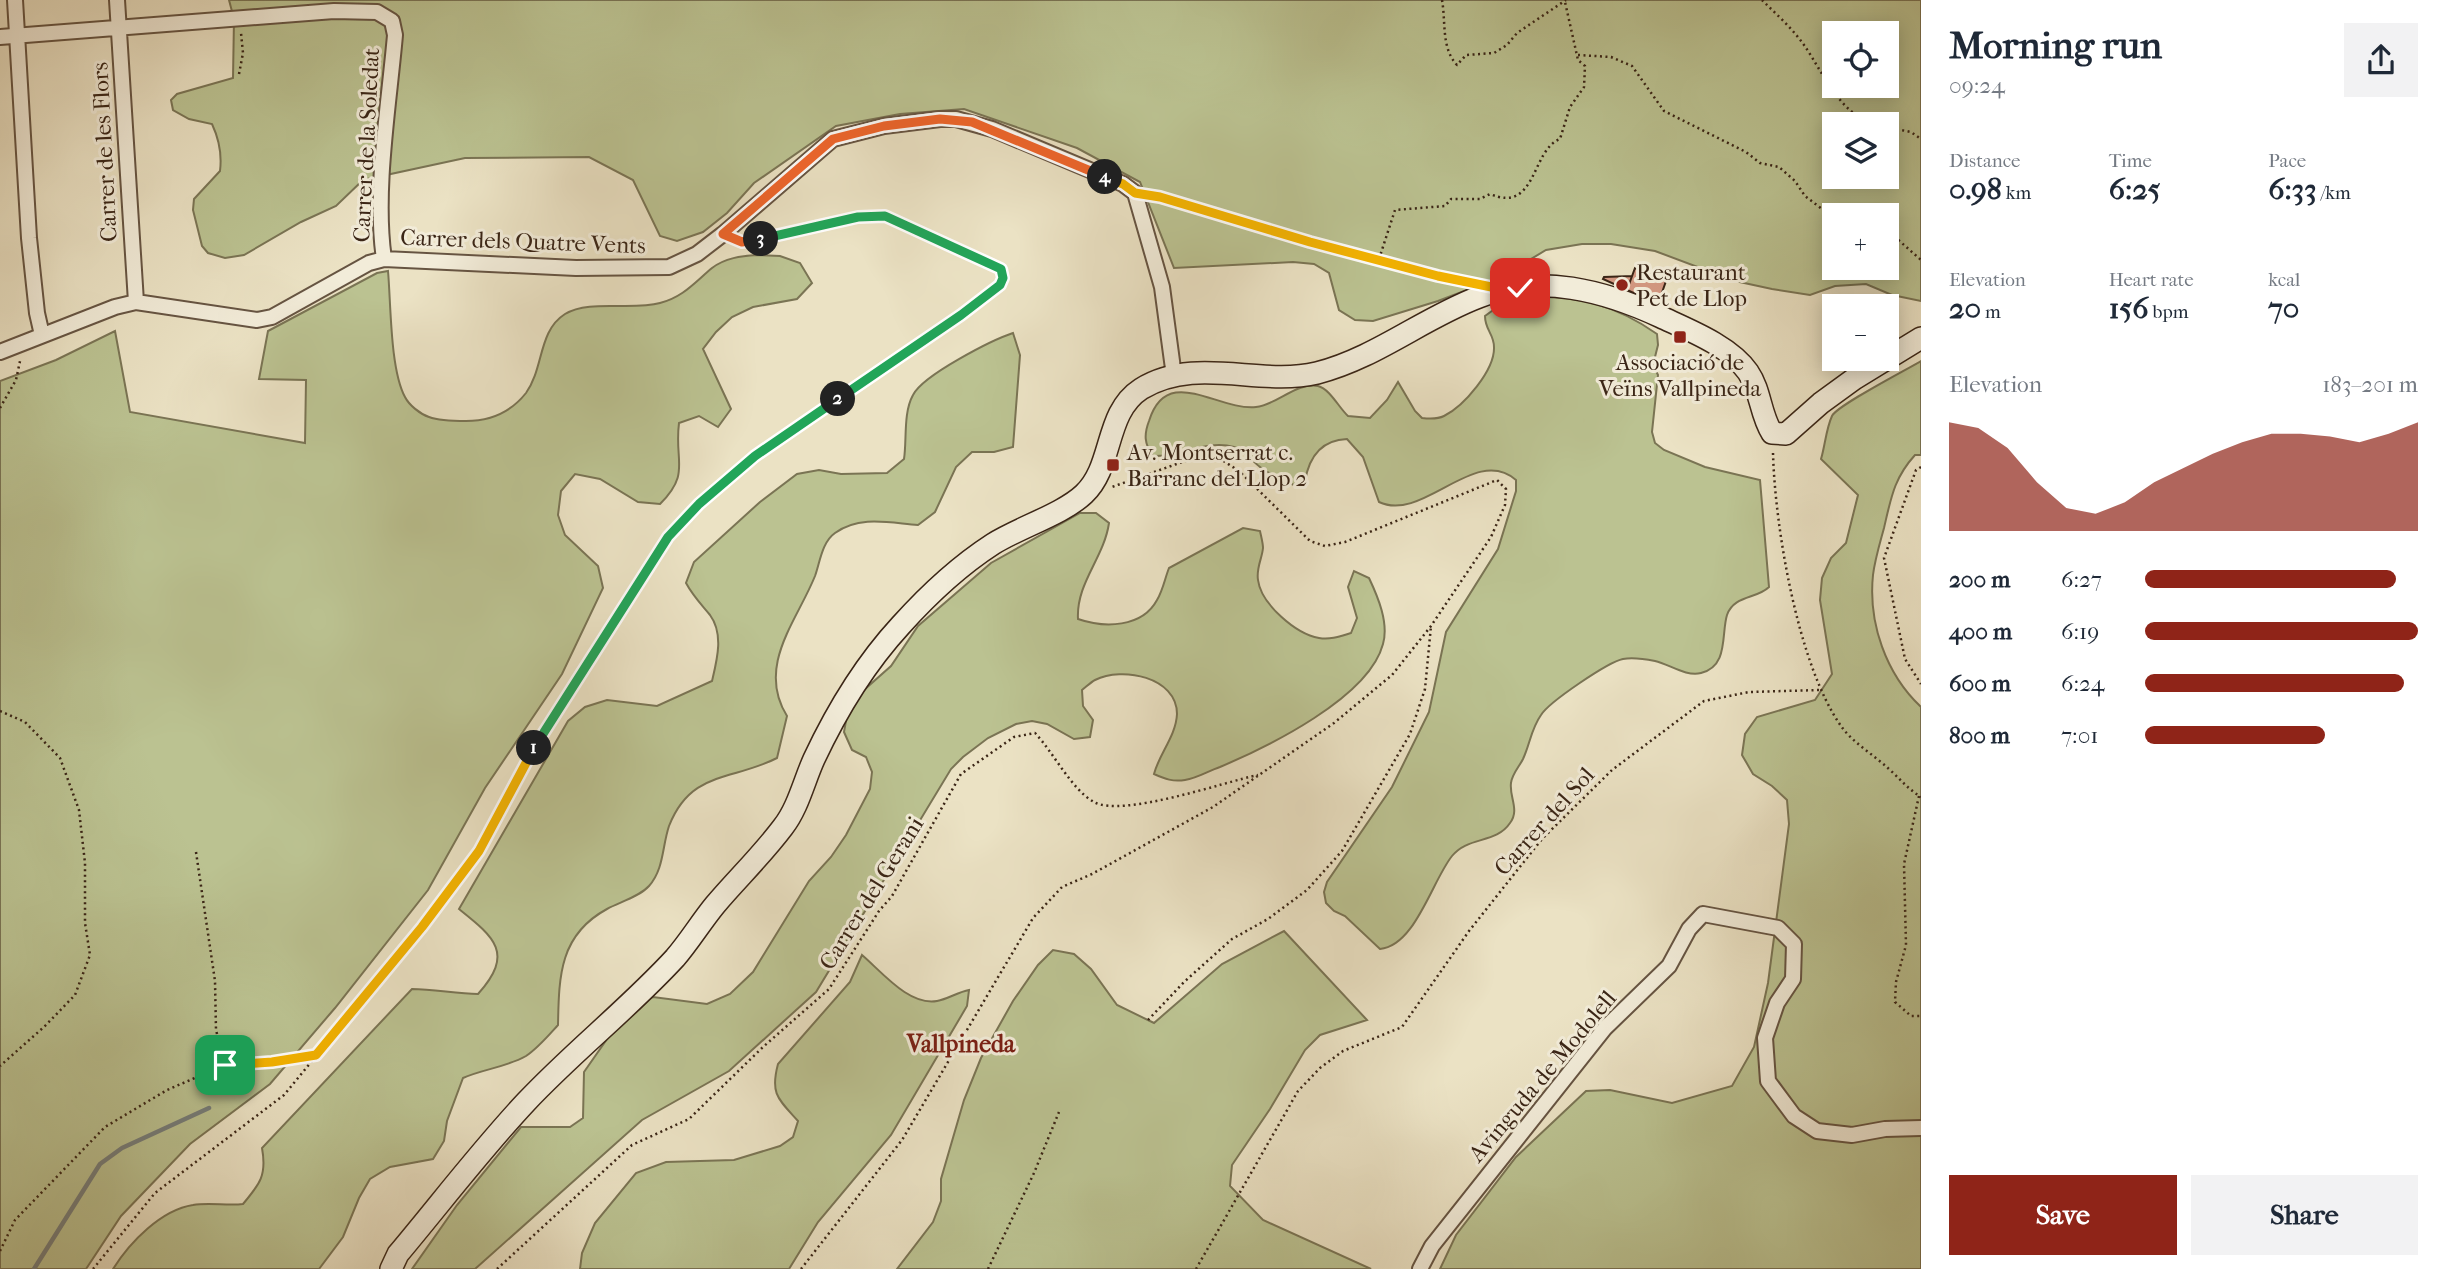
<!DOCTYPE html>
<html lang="en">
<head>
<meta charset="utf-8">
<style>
  body { margin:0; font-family:"IM FELL French Canon",serif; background:#f2f2f3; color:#1f2937; height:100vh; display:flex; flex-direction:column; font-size:26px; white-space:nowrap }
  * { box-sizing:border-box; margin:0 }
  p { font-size:23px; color:#747a83 }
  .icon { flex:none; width:38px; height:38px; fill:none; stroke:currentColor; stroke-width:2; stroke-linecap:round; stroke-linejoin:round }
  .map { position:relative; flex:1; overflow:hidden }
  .sheet { display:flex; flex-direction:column; background:#fff; width:525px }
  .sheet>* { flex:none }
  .buttons { position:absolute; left:1822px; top:21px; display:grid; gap:14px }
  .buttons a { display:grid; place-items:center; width:77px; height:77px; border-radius:0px; background:#fff; box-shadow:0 4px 18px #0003; font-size:35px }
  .pin { position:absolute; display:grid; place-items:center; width:60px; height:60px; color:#fff; margin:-30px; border-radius:14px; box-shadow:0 4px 10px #0006 }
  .km { position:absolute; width:35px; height:35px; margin:-18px; border-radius:50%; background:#222; color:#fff; font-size:19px; line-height:35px; text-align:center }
  .round { display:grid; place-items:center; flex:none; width:74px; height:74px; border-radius:0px; background:#f2f2f3 }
  .summary { display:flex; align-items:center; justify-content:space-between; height:119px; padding:0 28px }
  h1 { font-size:38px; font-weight:700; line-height:52px }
  .metrics { display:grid; grid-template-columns:repeat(3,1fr); gap:10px; height:119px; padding:7px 28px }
  .metrics div { display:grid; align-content:center }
  .metrics b { font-size:30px; font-weight:700 }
  .metrics small { font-size:19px; font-weight:400 }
  .metrics p { font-size:19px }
  .chart { height:196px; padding:14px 28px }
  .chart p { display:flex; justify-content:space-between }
  .chart svg { width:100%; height:126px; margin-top:7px; fill:#8f2418; opacity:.7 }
  .cta { display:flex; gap:14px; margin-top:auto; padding:14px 28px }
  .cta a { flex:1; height:80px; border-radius:0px; background:#8f2418; color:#fff; font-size:28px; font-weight:700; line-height:80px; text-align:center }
  .cta a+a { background:#f2f2f3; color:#1f2937 }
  ul { padding:0 28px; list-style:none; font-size:23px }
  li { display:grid; grid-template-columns:112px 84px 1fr; align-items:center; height:52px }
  li i { height:18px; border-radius:9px; background:#8f2418 }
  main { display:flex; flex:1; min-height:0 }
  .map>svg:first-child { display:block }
  .green { fill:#bbc291; stroke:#7a7454; stroke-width:2; fill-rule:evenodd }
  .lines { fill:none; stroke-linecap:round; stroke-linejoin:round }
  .stream { stroke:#767e7b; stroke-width:4.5 }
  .building { fill:#d39881; stroke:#3a2516; stroke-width:2 }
  .street-casing { stroke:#665442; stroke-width:18 }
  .secondary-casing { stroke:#3a2516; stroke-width:24 }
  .path { stroke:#3a2516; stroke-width:2.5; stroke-dasharray:2 3.5; stroke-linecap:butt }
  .street { stroke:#f2ecd9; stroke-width:14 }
  .secondary { stroke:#f2ecd9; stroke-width:21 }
  .split-1-casing { stroke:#fff; stroke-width:14 }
  .split-2-casing { stroke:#fff; stroke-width:14 }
  .split-3-casing { stroke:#fff; stroke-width:14 }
  .split-4-casing { stroke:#fff; stroke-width:14 }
  .split-5-casing { stroke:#fff; stroke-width:14 }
  .split-1 { stroke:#f5b400; stroke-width:9 }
  .split-2 { stroke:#22a559; stroke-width:9 }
  .split-3 { stroke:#22a559; stroke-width:9 }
  .split-4 { stroke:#f0652b; stroke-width:9 }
  .split-5 { stroke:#f5b400; stroke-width:9 }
  .poi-dot { fill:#8f2418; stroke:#f2ecd9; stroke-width:2.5 }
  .labels { text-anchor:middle; stroke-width:6; stroke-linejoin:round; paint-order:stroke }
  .street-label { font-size:23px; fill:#3a2516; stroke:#f2ecd9 }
  .poi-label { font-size:23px; fill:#3a2516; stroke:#f2ecd9; text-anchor:start }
  .neighbourhood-label { font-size:24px; font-weight:bold; fill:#7a1f14; stroke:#f2ecd9 }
</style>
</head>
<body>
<main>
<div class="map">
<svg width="1921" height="1269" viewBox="0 0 1921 1269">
  <rect width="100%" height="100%" fill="#ebe2c4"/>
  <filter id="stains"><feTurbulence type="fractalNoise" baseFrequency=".00286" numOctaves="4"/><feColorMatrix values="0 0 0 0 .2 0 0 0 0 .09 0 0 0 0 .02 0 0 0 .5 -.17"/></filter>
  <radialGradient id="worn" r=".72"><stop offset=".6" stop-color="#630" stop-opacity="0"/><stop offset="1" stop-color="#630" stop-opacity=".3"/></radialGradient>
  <path class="green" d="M229,0h1692v301l-29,-6 -26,-11 -31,2 -25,9 -38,-6 -37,-8 -80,-30 -44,-7h-29l-36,6 -45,27 -63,24 -65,20 -18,-1 -16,-10 -10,-37 -15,-9 -21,-2 -119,6 -34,-86 -63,-34 -113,-39 -64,5 -64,12 -82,57 -27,30 -24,19 -26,9 -17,-5 -27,-56 -44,-23 -124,1 -102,22 -27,26 -35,16 -57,33 -19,3 -17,-5 -6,-7 -9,-36 1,-11 26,-28c2,-16 -1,-32 -8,-47l-23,-5 -16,-9 -2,-10 6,-6 56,-16 1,-59zM1834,33h52v53h-52zM1834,124h52v53h-52zM1834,215h52v53h-52z
    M757,255l23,1 20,7 12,20 -15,16 -44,8 -21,10 -16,15 -13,17 28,60 -13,18 -19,-11 -20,7c-5,39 12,50 -19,81l-22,-2 -38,-23 -25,-5 -14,17 -3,24 7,20 33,31 5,22 -41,86 -77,114 -57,102 -93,118 -65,76 -80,60 -69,72 -35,53h-86v-888l56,-21 59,-29 15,81 175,31 1,-63 -47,-1 9,-48 109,-58 11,-2c3,33 2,98 17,126 4,8 15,17 24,20 11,4 25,4 37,4 24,0 45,-9 60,-28 18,-25 12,-62 39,-79 24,-15 67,-3 95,-11 23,-6 34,-20 52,-35 13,-10 29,-12 45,-13z
    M1530,296c48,0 86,9 127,38l1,11 -5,20 5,10 -6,57 3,11 9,7 41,17 55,13 9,107c-12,12 -35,8 -42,28 -6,19 2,51 -26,58 -15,4 -32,-9 -46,-12 -10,-2 -22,-4 -32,-2 -15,3 -74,43 -82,56 -10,14 -11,29 -18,44 -4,8 -11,15 -12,24 -2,14 9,27 -1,40 -14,21 -42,13 -58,33 -20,25 -37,90 -72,93l-35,-33 -11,-5 -8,-8 -2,-11 3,-10 65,-95 37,-75 17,-80 52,-83 18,-58v-11c-41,-36 -93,43 -137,22l-16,-45 -16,-18c-26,1 -38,19 -42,42l-11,4c-12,-5 -24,-10 -34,-18 -9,-7 -15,-16 -26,-20 -27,-8 -54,10 -81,9 -9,-12 -9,-22 -4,-35 18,-58 68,-10 107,-14 21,-2 40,-25 62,-21 12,3 21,22 30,30l22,2 17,-18 11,-18 17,29 7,7c8,1 16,1 22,-2 20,-10 51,-46 50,-69 0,-13 -9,-17 -9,-31l18,-13z
    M1013,333l7,22 -7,92 -19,5h-22l-16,15 -21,45 -17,13c-28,-2 -58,-10 -83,8 -13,9 -15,29 -20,43 -18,45 -59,90 -28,140l-10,42c-45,23 -86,12 -108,68 -7,21 -5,43 -20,60 -10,11 -29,16 -42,23 -48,26 -48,68 -49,116 -10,11 -20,23 -32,31 -19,11 -43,13 -63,22l-16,43 -3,20 -11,18 -43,8 -20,12 -11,19 -16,39 -24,32h-206c17,-27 48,-59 80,-64 16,-3 34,1 50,-1 17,-20 24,-29 19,-56l150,-159c23,0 44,5 66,5 37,-41 16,-57 -19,-85l109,-188 17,-14 22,-7 50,6 55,-25c5,-21 12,-47 -2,-66 -9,-11 -17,-19 -24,-32l8,-21 66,-60 37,-28 22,-4 22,4 46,-1 17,-14c3,-19 -1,-46 9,-64 10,-20 79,-55 100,-62z
    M1921,361v94h-6c-21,23 -24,43 -31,73 -4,15 -9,31 -11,47 -5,48 13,99 48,132v562h-481l16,-34 60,-78 70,-66 24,-1 62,13 60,-17 22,-39 14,-64 21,-159 -2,-24 -15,-14 -19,-12 -11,-19 3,-21 12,-17 58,-17 17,-26 -12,-74 2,-22 9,-20 15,-15 12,-48 -37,-36c4,-13 5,-30 11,-43 4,-10 74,-46 89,-55z
    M1080,513h16l13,10c-5,35 -33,60 -31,96 26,9 64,9 79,-19 6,-10 8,-22 12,-32l74,-40 17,3c1,5 3,12 3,17 -1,11 -7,20 -5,32 3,24 38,54 61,58 12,2 22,-2 32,-5l6,-15 -9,-31 6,-16 15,7c9,19 20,45 14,66 -14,54 -116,103 -163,123 -12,4 -22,11 -35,13 -12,2 -20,-1 -31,-6 5,-20 22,-38 23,-60 0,-37 -55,-48 -82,-34 -4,2 -9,7 -13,10l1,16 10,14 -3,17 -16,2 -27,-15 -15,-3 -16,3 -28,14 -25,19 -12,12 -135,223 -87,79 -87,49 -167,149h-63l45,-64 64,-78h49l13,-9 1,-46 28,-40 25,-26 16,-9 54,7 23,-10 23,-22 56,-91 22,-24 15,-22 24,-46 2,-17 -6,-15 -14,-7 -8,-18 3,-17 17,-25 27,-24 27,-40 73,-63z
    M1284,931l83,89 -47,15 -15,15 -35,59 -38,56 -2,21 33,34 108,49h-474l36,-47 8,-21v-22l23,-79 17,-42 32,-57 25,-36 15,-15 21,4 17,15 26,36 37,18 68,-59z
    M862,955c20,17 47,51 75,46 11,-2 21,-9 32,-11l-2,16 -76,129 -73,87 -29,47h-209l2,-16 13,-30 41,-50 30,-11 68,-2 46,-14 13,-9 5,-16c-20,-22 -28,-27 -20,-57l72,-82z"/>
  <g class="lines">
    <path class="stream" d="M34,1269l66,-105 22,-16 87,-40"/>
  </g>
  <path class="building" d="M1635,268l31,13 -8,23 -31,-14z
    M1632,276l-5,14 -24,-11 1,-2z"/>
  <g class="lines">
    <g class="street-casing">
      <path id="street" d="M15,0l14,238 8,75 5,22
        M117,0l19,302
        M0,37l334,-26 43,1 15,9 3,14c-6,69 -21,157 -11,224
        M0,352l115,-45 21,-5 121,18 15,-3 97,-54 15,-4 192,9 93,-1 28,-13 26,-20 110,-95 51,-13 56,-7h16l36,10 131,55 12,9 27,94 12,89
        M1420,1269l12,-23 173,-218 64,-62 20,-37 14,-15 75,14 16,16 -1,35 -16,24 -12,35 3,43 26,35 23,15 35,4 33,-6 36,-1"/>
    </g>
    <g class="secondary-casing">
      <path id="secondary" d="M391,1269l7,-15c42,-50 83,-104 128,-152 47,-50 102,-93 149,-144 14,-16 26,-36 40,-53 22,-26 47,-50 68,-78 15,-19 21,-46 31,-68 23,-49 51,-95 87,-134 27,-30 58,-59 92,-81 25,-16 70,-30 91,-50 30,-28 20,-81 57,-105 55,-34 118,-2 176,-16 59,-15 106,-55 162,-76 61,-24 126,-6 182,20 28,13 69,29 87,55 13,19 12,42 24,61l14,1 35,-31 33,-24 67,-41"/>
    </g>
    <path class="path" d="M1442,0c4,22 -1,48 15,65l9,-10 28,-2 13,-8 10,-12 49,-33
      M1762,0c14,14 30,28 42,45 19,27 36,71 72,79
      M1578,55l33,2 21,9 32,45 82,41 14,11 19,4 16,14 10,15 17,13 33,6
      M239,74l4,-21 -2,-20
      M1886,127l25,5 10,7
      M1149,194l161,48 156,40
      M1886,229l35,31
      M1379,259l16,-49 50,-4 6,-7h29l10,-5c47,20 41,-44 70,-55l10,-32 14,-20 1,-21 -7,-6 -13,-58
      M0,408l16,-28 4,-19
      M1773,453c2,75 25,212 68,273 12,17 33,29 48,43 11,10 19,20 32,28
      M1921,467l-5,3 -32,88 21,101 16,25
      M0,711l25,11 35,36 19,52 6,53v60l5,32 -15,40 -30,31 -45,40
      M1919,796l-15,68 2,81 -10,37 -1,20 16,14h10
      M196,852l19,129 1,49 9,35
      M1148,1020l36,-38 48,-43 36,-20 39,-29 35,-39 68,-117 15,-45 6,-63
      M0,1251l15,-31 90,-93 62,-37 58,-25 47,-3 44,-7
      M93,1269l62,-76 129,-98 138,-168 57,-76 47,-89 142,-225 31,-33 56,-48 206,-141 39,-30 3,-7 -2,-9 -13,-8 -94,-42 -21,-4 -124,27 -12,-1
      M497,1269l135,-124 57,-26 74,-72 66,-58 50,-78 13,-15 69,-122 53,-37 21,-4c19,20 36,56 59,69 28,16 130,-20 164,-27
      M801,1269l101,-129 131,-222 29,-31 30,-13 121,-67 121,-84 58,-48 39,-49 60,-89 14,-32 1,-16 -9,-9 -152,62 -20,4 -15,-5 -71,-70 -17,-11 -37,1 -73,26
      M988,1269l46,-96 25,-61
      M1196,1269l102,-178 22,-23 23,-17 59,-24 67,-96 73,-92 70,-69 92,-69 45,-9 71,-2"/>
    <use href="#street" class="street"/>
    <use href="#secondary" class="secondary"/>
  </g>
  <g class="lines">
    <g class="split-1-casing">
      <path id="split-1" d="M225,1065l47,-3 44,-7 106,-128 57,-76 55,-103"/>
    </g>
    <g class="split-2-casing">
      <path id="split-2" d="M534,748l134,-211 31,-33 56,-48 83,-57"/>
    </g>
    <g class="split-3-casing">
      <path id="split-3" d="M761,239l97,-22 27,-1 116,53 2,9 -3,7 -39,30 -123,84"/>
    </g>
    <g class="split-4-casing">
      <path id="split-4" d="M761,239l-19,3 -19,-8 110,-95 51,-13 56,-7 32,3 133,55"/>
    </g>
    <g class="split-5-casing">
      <path id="split-5" d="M1105,177l18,7 12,9 25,4 150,45 128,34 68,14 14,-2"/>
    </g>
    <use href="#split-1" class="split-1"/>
    <use href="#split-2" class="split-2"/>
    <use href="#split-3" class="split-3"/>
    <use href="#split-4" class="split-4"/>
    <use href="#split-5" class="split-5"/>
  </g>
  <g class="poi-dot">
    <circle cx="1622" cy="285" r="7"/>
    <rect x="1673" y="330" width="14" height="14" rx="3.5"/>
    <rect x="1106" y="458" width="14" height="14" rx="3.5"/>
  </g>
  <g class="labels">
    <g class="street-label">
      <text transform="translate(366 145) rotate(-87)" y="8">Carrer de la Soledat</text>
      <text transform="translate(104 152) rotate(-93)" y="8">Carrer de les Flors</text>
      <text transform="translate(523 241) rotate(2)" y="8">Carrer dels Quatre Vents</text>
      <text transform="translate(1544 821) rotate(-48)" y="8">Carrer del Sol</text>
      <text transform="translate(871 893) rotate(-58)" y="8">Carrer del Gerani</text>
      <text transform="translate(1542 1076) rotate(-50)" y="8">Avinguda de Modolell</text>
    </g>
    <g class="poi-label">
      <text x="1636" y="280">Restaurant<tspan x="1636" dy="26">Pet de Llop</tspan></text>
      <text x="1680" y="370" text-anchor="middle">Associació de<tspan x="1680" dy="26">Veïns Vallpineda</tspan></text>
      <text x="1127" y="460">Av. Montserrat c.<tspan x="1127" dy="26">Barranc del Llop 2</tspan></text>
    </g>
    <g class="neighbourhood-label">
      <text x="961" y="1052">Vallpineda</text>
    </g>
  </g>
  <rect width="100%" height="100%" filter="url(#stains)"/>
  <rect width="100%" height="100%" fill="url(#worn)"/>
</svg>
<div class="buttons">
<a><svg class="icon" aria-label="locate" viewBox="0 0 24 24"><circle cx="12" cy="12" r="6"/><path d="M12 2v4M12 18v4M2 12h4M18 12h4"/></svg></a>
<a><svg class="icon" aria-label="layers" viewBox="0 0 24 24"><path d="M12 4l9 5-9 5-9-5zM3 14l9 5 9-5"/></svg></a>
<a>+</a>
<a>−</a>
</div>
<div class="pin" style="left:225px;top:1065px;background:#1e9e55"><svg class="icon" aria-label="arrive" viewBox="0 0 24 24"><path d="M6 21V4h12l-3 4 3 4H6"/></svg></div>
<div class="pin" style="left:1520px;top:288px;background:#d93025"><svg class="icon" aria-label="check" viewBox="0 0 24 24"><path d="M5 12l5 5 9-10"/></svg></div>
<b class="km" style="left:534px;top:748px">1</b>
<b class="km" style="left:838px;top:399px">2</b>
<b class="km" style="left:761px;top:239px">3</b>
<b class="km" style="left:1105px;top:177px">4</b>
</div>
<section class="sheet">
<div class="summary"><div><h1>Morning run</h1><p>09:24</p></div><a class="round"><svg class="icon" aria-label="share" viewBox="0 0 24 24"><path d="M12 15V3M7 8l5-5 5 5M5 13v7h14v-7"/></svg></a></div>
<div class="metrics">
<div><p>Distance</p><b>0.98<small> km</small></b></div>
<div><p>Time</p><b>6:25</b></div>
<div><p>Pace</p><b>6:33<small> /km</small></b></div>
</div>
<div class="metrics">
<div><p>Elevation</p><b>20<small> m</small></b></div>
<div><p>Heart rate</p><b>156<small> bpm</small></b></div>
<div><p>kcal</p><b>70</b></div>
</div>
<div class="chart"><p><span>Elevation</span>183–201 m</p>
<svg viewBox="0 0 160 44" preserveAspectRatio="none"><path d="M0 44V6L10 8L20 15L30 27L40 36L50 38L60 34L70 27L80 22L90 17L100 13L110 10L120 10L130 11L140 13L150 10L160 6V44z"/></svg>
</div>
<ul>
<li><b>200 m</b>6:27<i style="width:92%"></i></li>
<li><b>400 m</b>6:19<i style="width:100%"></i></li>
<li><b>600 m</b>6:24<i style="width:95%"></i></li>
<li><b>800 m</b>7:01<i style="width:66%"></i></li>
</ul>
<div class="cta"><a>Save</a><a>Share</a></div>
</section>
</main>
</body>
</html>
